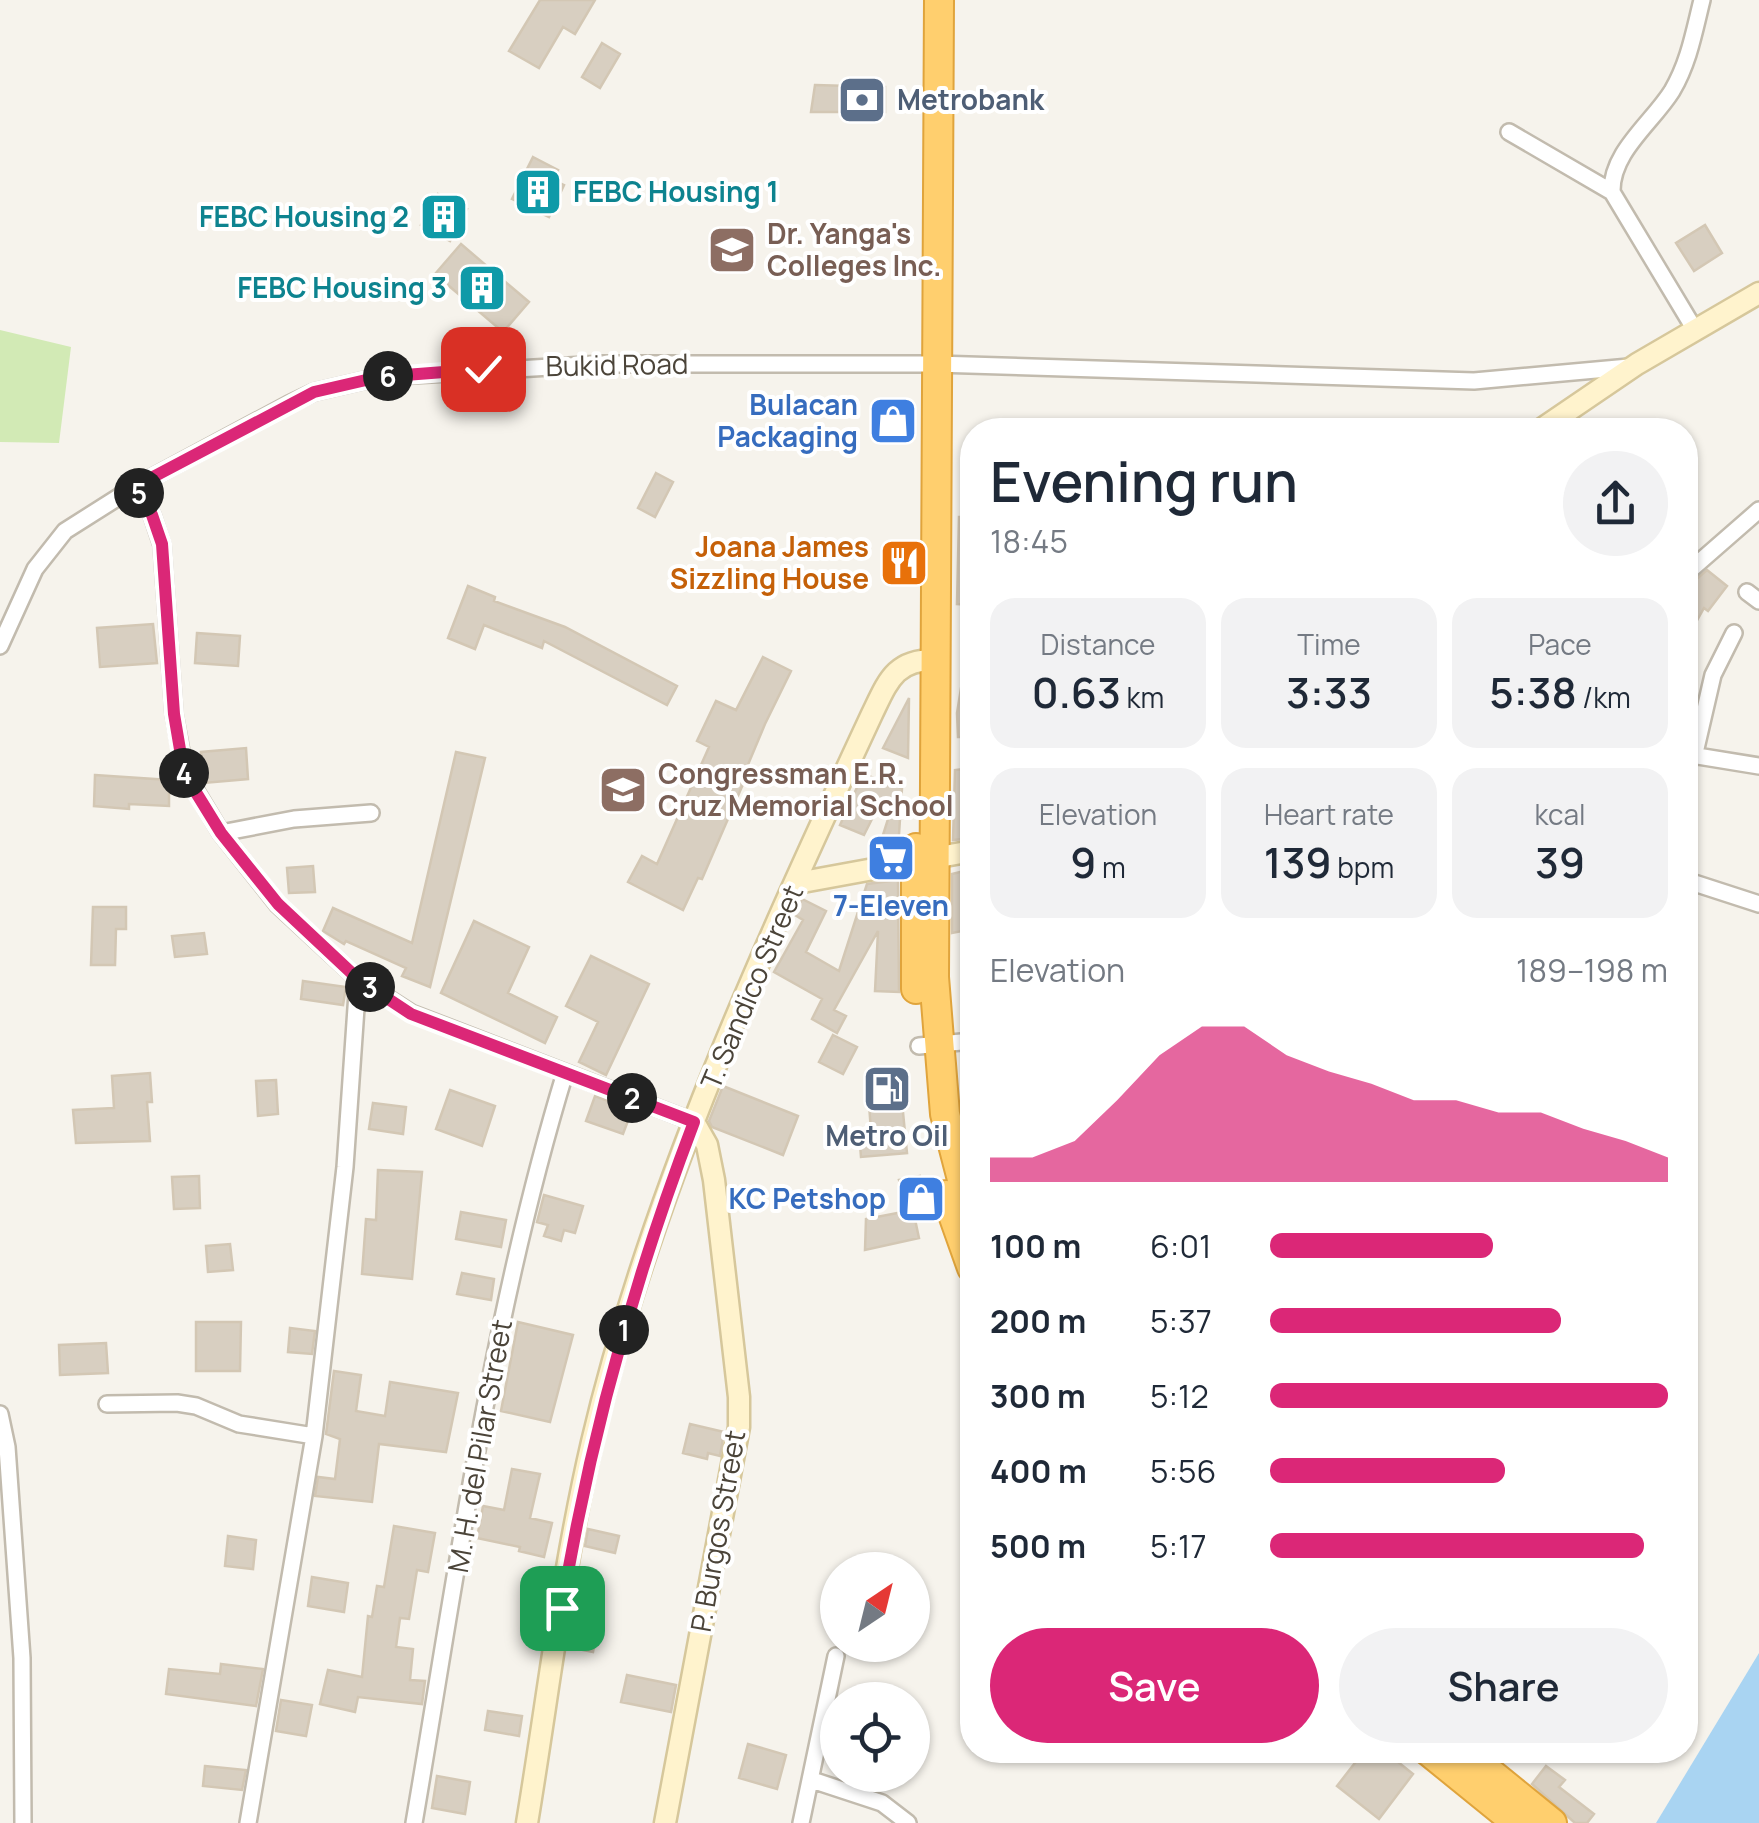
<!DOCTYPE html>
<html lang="en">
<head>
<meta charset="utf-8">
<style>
  body { margin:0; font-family:Manrope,sans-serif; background:#f2f2f3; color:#1f2937; height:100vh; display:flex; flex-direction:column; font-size:38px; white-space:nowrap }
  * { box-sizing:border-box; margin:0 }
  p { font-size:32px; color:#747a83 }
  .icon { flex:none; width:55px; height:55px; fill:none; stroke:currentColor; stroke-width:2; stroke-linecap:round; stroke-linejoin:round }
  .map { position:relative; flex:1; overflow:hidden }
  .drawer { position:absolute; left:960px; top:418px; width:738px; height:1345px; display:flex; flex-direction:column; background:#fff; border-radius:40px; box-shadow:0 2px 8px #0004 }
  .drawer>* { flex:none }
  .needle { width:65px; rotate:35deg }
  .controls { position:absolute; left:820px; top:1552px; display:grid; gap:20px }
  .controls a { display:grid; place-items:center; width:110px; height:110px; border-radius:50%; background:#fff; box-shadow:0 2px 8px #0004; font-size:50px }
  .pin { position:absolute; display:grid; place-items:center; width:85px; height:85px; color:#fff; margin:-42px; border-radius:20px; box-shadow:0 5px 15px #0006 }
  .km { position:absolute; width:50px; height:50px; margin:-25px; border-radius:50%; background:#222; color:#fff; font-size:28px; line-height:50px; text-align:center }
  .round { display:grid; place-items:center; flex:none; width:105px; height:105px; border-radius:52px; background:#f2f2f3 }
  .headline { display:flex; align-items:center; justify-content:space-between; height:170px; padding:0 30px }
  h1 { font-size:55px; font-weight:600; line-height:75px }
  .figures { display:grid; grid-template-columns:repeat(3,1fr); gap:15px; height:170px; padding:10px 30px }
  .figures div { display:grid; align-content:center; border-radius:25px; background:#f2f2f3; text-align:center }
  .figures b { font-size:42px; font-weight:600 }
  .figures small { font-size:28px; font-weight:400 }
  .figures p { font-size:28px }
  .chart { height:280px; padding:20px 30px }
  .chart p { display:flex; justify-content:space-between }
  .chart svg { width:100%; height:180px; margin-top:10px; fill:#db2777; opacity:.7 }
  .primary-button { display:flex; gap:20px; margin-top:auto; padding:20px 30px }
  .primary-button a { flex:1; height:115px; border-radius:60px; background:#db2777; color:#fff; font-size:40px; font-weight:600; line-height:115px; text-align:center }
  .primary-button a+a { background:#f2f2f3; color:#1f2937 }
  ul { padding:0 30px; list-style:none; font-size:32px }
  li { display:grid; grid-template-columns:160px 120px 1fr; align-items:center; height:75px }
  li i { height:25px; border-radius:12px; background:#db2777 }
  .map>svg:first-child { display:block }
  .green { fill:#d2eab5 }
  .water { fill:#a9d4f2 }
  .building { fill:#d8cfc1; stroke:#d3c7b4; stroke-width:2.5 }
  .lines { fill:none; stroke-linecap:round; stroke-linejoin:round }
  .street-casing { stroke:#c2bbae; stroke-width:20 }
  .secondary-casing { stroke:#d6c79b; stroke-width:25 }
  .highway-casing { stroke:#e0a43c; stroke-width:32 }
  .street { stroke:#fff; stroke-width:15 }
  .secondary { stroke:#fff3cd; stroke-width:20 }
  .highway { stroke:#ffcf6e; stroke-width:28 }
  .route-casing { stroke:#fff; stroke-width:20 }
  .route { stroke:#db2777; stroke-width:12 }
  .labels { text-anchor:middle; stroke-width:8; stroke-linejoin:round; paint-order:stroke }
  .service-label { font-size:28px; font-weight:bold; fill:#4e5e75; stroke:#fff; text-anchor:start }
  .culture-label { font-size:28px; font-weight:bold; fill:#0d838f; stroke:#fff; text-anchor:end }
  .education-label { font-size:28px; font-weight:bold; fill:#785e54; stroke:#fff; text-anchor:start }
  .street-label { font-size:28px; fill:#4b4439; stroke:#fff }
  .shop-label { font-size:28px; font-weight:bold; fill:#366cbe; stroke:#fff; text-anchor:end }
  .food-label { font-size:28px; font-weight:bold; fill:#c56008; stroke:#fff; text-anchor:end }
</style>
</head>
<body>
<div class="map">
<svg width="1759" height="1823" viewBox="0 0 1759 1823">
  <rect width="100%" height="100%" fill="#f6f3ec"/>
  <path class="green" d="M0,330l71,17 -12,96 -59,-1z"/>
  <path class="water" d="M1759,1653v170h-103z"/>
  <path class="building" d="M540,0h55l-20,34 -12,-7 -24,41 -30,-17z
    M602,43l18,11 -20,34 -18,-11z
    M815,85l70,2v25h-74z
    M533,157l25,13 -5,10 11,5 -15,32 -37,-18z
    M438,194l29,15 -17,32 -29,-16z
    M1705,225l17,28 -28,18 -18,-28z
    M461,244l68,58 -26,30 -68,-58z
    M656,473l17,9 -18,35 -17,-9z
    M959,517h13v88l-15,-1z
    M1707,570l20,16 -19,25 -4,-3 -19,34v-53z
    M468,586l27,11 -1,4 71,26 112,59 -10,19 -123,-64 -2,7 -58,-23 -9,24 -27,-11z
    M153,624l4,39 -57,4 -3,-39z
    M197,633l43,3 -2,30 -43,-3z
    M763,657l28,14 -26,53 -18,43 3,1 -48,111 -4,-1 -15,32 -55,-28 14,-26 15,8 52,-117 -12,-6 19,-40 20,9z
    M962,682l10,1v54h-14l-1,-24z
    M909,698l-1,60 -25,-10z
    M246,748l2,31 -44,4 -3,-31z
    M456,752l29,6 -55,229 -28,-11 4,-8 -60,-27 -2,3 -21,-13 10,-23 79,35z
    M972,768v70l-19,2 2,-70z
    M863,774l39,14 -4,62 -21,4 12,-38 -13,-5 -12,24 -24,-10z
    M95,775l74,5v26l-40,-2v5l-35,-3z
    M313,866l2,26 -26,1 -2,-25z
    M972,869v60l-20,4v-59z
    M898,880l1,112 -24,-1 3,-60 -44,79 12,6 -9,17 -25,-14 10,-20 -48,-27 29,-52 -8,-5 7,-16 24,12 -20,41 33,19 28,-87z
    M93,907h33v22h-10l-1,36h-24z
    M474,921l55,26 -21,46 49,24 -12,26 -104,-50z
    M204,933l3,21 -32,3 -3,-21z
    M591,956l58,28 -43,91 -27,-13 19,-40 -32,-16z
    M303,981l43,6 -3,18 -42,-6z
    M833,1035l24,12 -14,27 -24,-12z
    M150,1073l2,29h-5l3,39 -74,2 -3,-33 41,-2 -2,-32z
    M905,1074l2,27 -5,1 5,51 -46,4 -2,-25 12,-1 -4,-54z
    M276,1080l2,34 -20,2 -2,-35z
    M723,1086l75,30 -15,39 -71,-28 -3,-6z
    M450,1090l45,16 -13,40 -46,-17z
    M595,1096l37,14 -9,24 -37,-13z
    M373,1103l33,4 -3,27 -34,-5z
    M378,1170l44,2 -10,107 -50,-5 4,-55 10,1z
    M199,1176l1,32 -26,1 -2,-32z
    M920,1176l7,27 -21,5 -7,-28z
    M544,1195l39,11 -8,27 -11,-3 -3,11 -17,-5 4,-11 -11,-3z
    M913,1210l6,28 -54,12 1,-31z
    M461,1212l45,8 -5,27 -45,-8z
    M230,1244l3,26 -25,2 -2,-26z
    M462,1273l32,6 -3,21 -34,-6z
    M196,1322h45l-1,49h-44z
    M518,1322l55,13 -23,87 -49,-11z
    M290,1328l25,3 -3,23 -24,-2z
    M106,1343l2,30 -48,2 -1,-30z
    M334,1371l27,4 -5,36 29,5 5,-34 68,11 -12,59 -67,-8 -7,58 -57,-6 3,-19 17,2 5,-40 -14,-5z
    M690,1424l34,8 -4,24 -12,-3 -1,6 -24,-6z
    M512,1469l28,5 -10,44 22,5 -8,34 -25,-6 1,-4 -43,-9 6,-32 21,4z
    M394,1526l41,7 -7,39 -11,-2 -8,49 -9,-1 -4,29 17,2 -3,31 15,1 -3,23 -64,-7 -3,15 -35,-8 8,-34 34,7 6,-61 4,1 5,-31 7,1z
    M588,1529l31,7 -4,17 -30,-7z
    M228,1536l28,4 -3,29 -28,-3z
    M312,1577l36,6 -4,29 -36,-6z
    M574,1610l26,4 -7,38 -25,-5z
    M221,1664l42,5 -7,37 -90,-12 3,-25 51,5z
    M627,1675l49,10 -5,27 -50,-10z
    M281,1700l31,5 -6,31 -30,-5z
    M488,1711l34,5 -3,20 -34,-6z
    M748,1744l38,11 -9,34 -38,-11z
    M1365,1750h18l30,24 -34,45 -42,-33z
    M205,1766l41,4 -4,20 -39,-4z
    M1546,1766l19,14 -6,7 35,27 -7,9h-12l-43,-39z
    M437,1776l33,6 -5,32 -33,-6z"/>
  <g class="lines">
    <g class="street-casing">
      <path id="street" d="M1509,132l103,60
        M1695,330l-83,-138c-1,-40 40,-69 60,-101 17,-29 22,-59 30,-91
        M136,486l16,29 10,30 12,169 11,59 36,60 57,72 80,74 53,34 283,109
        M1688,572l71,-62
        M1747,592l12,9
        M0,646l35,-77 30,-38 71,-45 153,-82 25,-12 65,-15 223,-13h334l538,17 155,-14
        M1685,754l74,12
        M1694,757l19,-82 21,-42
        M221,833l73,-14 77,-6
        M1685,880l74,24
        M919,1046l53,-5
        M107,1404l70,-1 19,3 43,18 75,12
        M0,1414l7,33 15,211 1,165
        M812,1780l70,23 26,20
        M248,1823l66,-387 31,-269 13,-188
        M414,1823c43,-251 77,-507 151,-750
        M801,1823l35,-167"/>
    </g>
    <g class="secondary-casing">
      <path id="secondary" d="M1540,430l97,-66 122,-71
        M797,883l175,-32
        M527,1823c21,-127 36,-256 65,-381 58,-248 173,-498 280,-728 16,-33 23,-55 64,-54
        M665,1823l74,-396v-30l-25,-217 -7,-35 -13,-23"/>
    </g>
    <g class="highway-casing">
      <path id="highway" d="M939,0l-5,977 11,137 27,104
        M916,848v141
        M946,1195l26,73
        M1427,1750l90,73
        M1462,1750l90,73"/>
    </g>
    <use href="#street" class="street"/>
    <use href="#secondary" class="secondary"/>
    <use href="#highway" class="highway"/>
  </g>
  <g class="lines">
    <g class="route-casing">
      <path id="route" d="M483,369l-104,8 -65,15 -178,94 16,29 10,29 12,170 10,59 37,60 57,71 80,75 53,35 283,108c-61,160 -105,318 -132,486"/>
    </g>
    <use href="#route" class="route"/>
  </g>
  <defs>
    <g id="bank-square" transform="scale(2.5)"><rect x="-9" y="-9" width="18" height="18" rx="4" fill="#5c6f8a" stroke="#fff"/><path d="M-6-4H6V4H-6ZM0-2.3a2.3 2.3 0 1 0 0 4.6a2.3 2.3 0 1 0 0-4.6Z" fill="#fff"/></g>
    <g id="building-square" transform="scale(2.5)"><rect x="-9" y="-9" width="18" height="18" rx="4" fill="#0f9aa8" stroke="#fff"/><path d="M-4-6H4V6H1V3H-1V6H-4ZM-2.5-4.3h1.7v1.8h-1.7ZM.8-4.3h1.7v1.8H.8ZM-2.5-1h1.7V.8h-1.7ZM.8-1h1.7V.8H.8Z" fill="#fff"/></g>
    <g id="university-square" transform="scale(2.5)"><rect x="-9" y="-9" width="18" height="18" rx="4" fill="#8d6e63" stroke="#fff"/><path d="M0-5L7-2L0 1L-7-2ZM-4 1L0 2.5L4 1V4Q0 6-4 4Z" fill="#fff"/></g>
    <g id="shop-square" transform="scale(2.5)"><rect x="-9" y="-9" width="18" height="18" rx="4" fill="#3f7fe0" stroke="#fff"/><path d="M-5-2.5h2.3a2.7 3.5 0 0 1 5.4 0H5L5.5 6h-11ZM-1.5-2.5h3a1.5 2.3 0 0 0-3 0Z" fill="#fff"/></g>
    <g id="restaurant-square" transform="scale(2.5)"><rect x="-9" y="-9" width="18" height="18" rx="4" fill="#e8710a" stroke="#fff"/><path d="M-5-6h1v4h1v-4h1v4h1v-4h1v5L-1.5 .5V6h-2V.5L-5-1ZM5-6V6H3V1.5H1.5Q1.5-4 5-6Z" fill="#fff"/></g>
    <g id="school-square" transform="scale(2.5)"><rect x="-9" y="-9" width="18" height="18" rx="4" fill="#8d6e63" stroke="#fff"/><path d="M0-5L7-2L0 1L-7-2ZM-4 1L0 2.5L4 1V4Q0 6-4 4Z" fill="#fff"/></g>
    <g id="supermarket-square" transform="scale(2.5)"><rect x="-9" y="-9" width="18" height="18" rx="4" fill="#3f7fe0" stroke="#fff"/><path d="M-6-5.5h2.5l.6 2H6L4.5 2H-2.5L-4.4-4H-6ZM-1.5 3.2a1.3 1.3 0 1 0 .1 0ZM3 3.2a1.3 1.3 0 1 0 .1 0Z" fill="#fff"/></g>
    <g id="fuel-square" transform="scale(2.5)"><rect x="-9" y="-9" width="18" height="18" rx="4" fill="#5c6f8a" stroke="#fff"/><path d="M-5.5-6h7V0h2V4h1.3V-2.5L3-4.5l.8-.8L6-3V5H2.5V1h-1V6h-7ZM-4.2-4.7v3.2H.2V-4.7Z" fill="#fff"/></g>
  </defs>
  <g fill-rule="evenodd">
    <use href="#bank-square" x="862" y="100"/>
    <use href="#building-square" x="538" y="192"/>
    <use href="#building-square" x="444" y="217"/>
    <use href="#university-square" x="732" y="250"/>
    <use href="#building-square" x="482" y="288"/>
    <use href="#shop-square" x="893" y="421"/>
    <use href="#restaurant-square" x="904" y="563"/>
    <use href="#school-square" x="623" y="790"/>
    <use href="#supermarket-square" x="891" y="858"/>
    <use href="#fuel-square" x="887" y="1089"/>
    <use href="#shop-square" x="921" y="1199"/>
  </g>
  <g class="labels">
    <g class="service-label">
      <text x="897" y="110">Metrobank</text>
      <text x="887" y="1146" text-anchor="middle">Metro Oil</text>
    </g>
    <g class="culture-label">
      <text x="573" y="202" text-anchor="start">FEBC Housing 1</text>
      <text x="409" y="227">FEBC Housing 2</text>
      <text x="447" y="298">FEBC Housing 3</text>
    </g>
    <g class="education-label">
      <text x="767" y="244">Dr. Yanga's<tspan x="767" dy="32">Colleges Inc.</tspan></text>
      <text x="658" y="784">Congressman E.R.<tspan x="658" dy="32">Cruz Memorial School</tspan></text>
    </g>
    <g class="street-label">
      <text transform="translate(617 365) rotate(-1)" y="10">Bukid Road</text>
      <text transform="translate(752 987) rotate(-67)" y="10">T. Sandico Street</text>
      <text transform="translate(480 1446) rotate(-80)" y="10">M. H. del Pilar Street</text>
      <text transform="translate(718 1531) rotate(-80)" y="10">P. Burgos Street</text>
    </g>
    <g class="shop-label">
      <text x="858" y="415">Bulacan<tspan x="858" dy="32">Packaging</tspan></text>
      <text x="891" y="916" text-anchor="middle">7-Eleven</text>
      <text x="886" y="1209">KC Petshop</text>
    </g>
    <g class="food-label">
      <text x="869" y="557">Joana James<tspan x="869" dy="32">Sizzling House</tspan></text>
    </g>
  </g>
</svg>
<div class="controls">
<a><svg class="needle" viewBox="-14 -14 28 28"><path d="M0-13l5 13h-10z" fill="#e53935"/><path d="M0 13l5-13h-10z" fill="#747a83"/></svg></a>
<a><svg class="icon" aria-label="locate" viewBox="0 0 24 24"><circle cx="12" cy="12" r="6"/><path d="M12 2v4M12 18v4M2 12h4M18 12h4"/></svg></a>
</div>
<div class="pin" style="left:562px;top:1608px;background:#1e9e55"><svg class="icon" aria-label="arrive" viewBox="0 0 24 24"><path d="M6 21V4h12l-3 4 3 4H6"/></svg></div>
<div class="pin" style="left:483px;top:369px;background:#d93025"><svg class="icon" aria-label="check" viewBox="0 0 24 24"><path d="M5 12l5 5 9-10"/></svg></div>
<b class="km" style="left:624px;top:1330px">1</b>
<b class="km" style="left:632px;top:1098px">2</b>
<b class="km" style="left:370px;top:987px">3</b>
<b class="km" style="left:184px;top:773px">4</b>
<b class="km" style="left:139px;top:493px">5</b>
<b class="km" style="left:388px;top:376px">6</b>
<section class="drawer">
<div class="headline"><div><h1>Evening run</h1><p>18:45</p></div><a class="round"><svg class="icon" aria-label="share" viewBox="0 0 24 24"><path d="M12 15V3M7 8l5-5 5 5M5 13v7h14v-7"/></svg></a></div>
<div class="figures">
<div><p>Distance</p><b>0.63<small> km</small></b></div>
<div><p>Time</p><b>3:33</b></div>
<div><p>Pace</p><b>5:38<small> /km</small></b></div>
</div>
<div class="figures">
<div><p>Elevation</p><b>9<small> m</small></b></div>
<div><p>Heart rate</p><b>139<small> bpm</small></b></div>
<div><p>kcal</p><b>39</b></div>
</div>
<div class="chart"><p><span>Elevation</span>189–198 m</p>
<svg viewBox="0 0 160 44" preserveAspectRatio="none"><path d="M0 44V38L10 38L20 34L30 24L40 13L50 6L60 6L70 13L80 17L90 20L100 24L110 24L120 27L130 27L140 31L150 34L160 38V44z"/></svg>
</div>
<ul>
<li><b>100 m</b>6:01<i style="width:56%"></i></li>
<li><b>200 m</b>5:37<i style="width:73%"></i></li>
<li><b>300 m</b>5:12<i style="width:100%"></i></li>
<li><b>400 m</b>5:56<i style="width:59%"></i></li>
<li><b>500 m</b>5:17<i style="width:94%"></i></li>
</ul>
<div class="primary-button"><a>Save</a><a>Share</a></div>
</section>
</div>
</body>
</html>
